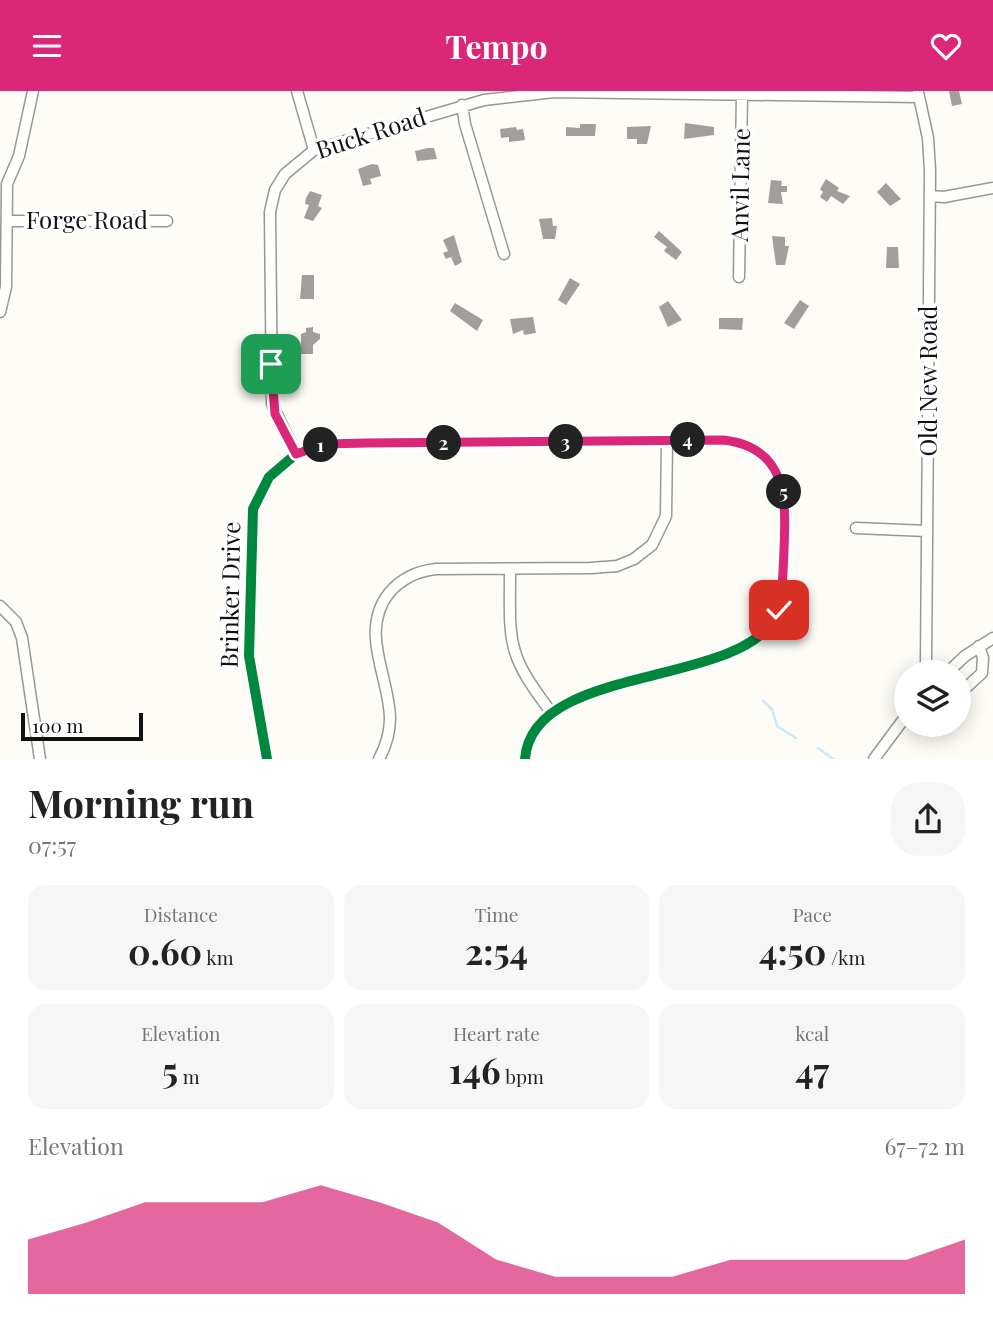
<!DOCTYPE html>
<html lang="en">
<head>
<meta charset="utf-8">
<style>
  body { margin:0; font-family:"Playfair Display",serif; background:#f6f6f6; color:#222; height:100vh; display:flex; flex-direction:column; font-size:26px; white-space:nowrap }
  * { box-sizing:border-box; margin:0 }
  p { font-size:23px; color:#767676 }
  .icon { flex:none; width:38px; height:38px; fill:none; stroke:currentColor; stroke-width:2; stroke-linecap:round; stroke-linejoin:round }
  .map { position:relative; height:668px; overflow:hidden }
  .sheet { display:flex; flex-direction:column; background:#fff; flex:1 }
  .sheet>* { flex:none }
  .fabs { position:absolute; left:894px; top:569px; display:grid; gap:14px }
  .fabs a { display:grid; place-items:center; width:77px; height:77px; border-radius:50%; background:#fff; box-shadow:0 4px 18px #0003; font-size:35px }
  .scale { position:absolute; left:21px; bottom:18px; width:122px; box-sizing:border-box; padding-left:7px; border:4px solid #111; border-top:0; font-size:19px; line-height:24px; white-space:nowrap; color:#111; -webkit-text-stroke:5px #fff; paint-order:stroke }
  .pin { position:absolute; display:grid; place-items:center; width:60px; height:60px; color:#fff; margin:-30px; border-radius:14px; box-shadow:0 4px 10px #0006 }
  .km { position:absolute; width:35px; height:35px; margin:-18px; border-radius:50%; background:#222; color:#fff; font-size:19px; line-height:35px; text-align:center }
  .round { display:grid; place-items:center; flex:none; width:74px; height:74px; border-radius:28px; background:#f6f6f6 }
  .headline { display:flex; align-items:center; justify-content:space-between; height:119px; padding:0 28px }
  h1 { font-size:38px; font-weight:700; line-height:52px }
  .stats { display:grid; grid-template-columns:repeat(3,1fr); gap:10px; height:119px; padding:7px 28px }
  .stats div { display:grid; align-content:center; border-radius:18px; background:#f6f6f6; text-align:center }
  .stats b { font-size:35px; font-weight:700 }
  .stats small { font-size:19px; font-weight:400 }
  .stats p { font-size:19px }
  .chart { height:196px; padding:14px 28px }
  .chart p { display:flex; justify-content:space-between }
  .chart svg { width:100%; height:126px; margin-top:7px; fill:#db2777; opacity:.7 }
  header { display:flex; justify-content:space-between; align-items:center; height:91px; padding:0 28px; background:#db2777; color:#fff; font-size:32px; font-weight:700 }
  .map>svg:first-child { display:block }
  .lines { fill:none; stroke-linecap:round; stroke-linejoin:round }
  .stream { stroke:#cde8f7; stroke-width:2.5 }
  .building { fill:#a19f9c }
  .minor-casing { stroke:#979795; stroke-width:13 }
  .minor { stroke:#fffffe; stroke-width:10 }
  .cycleway-casing { stroke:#fff; stroke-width:15 }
  .cycleway { stroke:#00873e; stroke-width:10 }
  .route-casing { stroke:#fff; stroke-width:14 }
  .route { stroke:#db2777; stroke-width:9 }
  .labels { text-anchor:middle; stroke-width:7; stroke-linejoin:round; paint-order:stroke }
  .street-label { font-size:24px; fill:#111; stroke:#fff }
</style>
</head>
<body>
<header><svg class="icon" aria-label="menu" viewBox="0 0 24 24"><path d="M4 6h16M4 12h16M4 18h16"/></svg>Tempo<svg class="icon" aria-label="heart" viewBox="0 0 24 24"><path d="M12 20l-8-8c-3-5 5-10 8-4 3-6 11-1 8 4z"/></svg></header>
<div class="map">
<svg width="993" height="668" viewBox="0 0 993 668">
  <rect width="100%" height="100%" fill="#fdfcf7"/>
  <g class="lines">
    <path class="stream" d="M763,610l9,8 5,17 19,12
      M818,657l15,11"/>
  </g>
  <path class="building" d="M949,0h10l3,13 -10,2z
    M685,32l29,4v8l-30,4z
    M580,33h16l-1,12h-29v-9l14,1z
    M651,35l-4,18h-10v-5h-10v-12z
    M516,36l1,3 6,-1 2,11 -16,2v-5l-8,1 -1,-9z
    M428,57h6l3,11 -20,2 -2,-10z
    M372,73l6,1 3,11 -11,3 2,5 -9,2 -5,-17z
    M826,88l13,9 -2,3 13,5 -7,8 -12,-8 -4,6 -7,-5 3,-5 -3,-3z
    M771,89l11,1 -1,5h6v6h-6l2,12 -15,-1z
    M886,92l15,16 -11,7 -13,-14z
    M310,100l12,4 -4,11 4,2 -9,13 -9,-3 5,-13 -4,-1 1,-6z
    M552,127l1,8h4l-2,13h-12l-4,-20z
    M659,140l23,21 -6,8 -12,-9 3,-4 -13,-10z
    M454,144l8,27 -7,4 -4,-9 -5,2 -3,-6 5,-2 -5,-11z
    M772,145l13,1v9h4l-4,19h-9z
    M887,156h11l1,21h-13z
    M302,184h12v24h-14z
    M570,187l10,6 -14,21 -8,-5z
    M800,209l9,6 -15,23 -10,-6z
    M668,210l14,19 -14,7 -9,-20z
    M455,212l28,17 -6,11 -27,-20z
    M533,226l3,16 -12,2 -1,-5 -10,4 -3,-15z
    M719,227h24l-1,12 -23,-1z
    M313,236v5l7,2v5l-7,6v9h-12v-20l5,-2v-4z"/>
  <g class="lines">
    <g class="minor-casing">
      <path id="minor" d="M297,0l17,59
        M918,1l10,46 2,33 -4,493 3,8
        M462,14l3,19 39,130
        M930,105l14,1 49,-9
        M7,130h160
        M739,186l3,-183
        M0,221l6,-25 1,-103 12,-28 14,-65
        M296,363l-24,-50 -2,-192 5,-22 10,-16 29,-24 170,-50 70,-8 365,5
        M856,437l71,3
        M510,478c0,73 -5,83 41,143
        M0,515l16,16 6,16 18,121
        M948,581l17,-16 28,-18
        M959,603l23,-21 1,-15 -4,-12
        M267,668l-18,-103 4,-147 16,-32 27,-23 29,-10 42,-1 357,-3c28,4 50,19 59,47 6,21 2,46 1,68 -1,21 1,44 -9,63 -39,70 -243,46 -250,141
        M379,668c7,-13 11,-26 11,-41 -1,-42 -31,-87 -1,-125 12,-14 28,-22 47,-24l155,-1 26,-2 17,-7 18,-14 14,-29 1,-76
        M874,668l32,-43"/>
    </g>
    <use href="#minor" class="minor"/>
    <g class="cycleway-casing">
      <path id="cycleway" d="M267,668l-18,-103 4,-147 16,-32 27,-23 29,-10 42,-1 357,-3c28,4 50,19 59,47 6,21 2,46 1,68 -1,21 1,44 -9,63 -39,70 -243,46 -250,141"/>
    </g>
    <use href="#cycleway" class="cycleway"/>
  </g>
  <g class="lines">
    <g class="route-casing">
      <path id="route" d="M271,273l4,50 21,40 29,-10 42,-1 357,-3c64,8 62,59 60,110 -1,20 -1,40 -5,60"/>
    </g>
    <use href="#route" class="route"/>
  </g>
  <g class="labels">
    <g class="street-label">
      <text transform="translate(371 43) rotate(-18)" y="8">Buck Road</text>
      <text transform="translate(741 94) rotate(-89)" y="8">Anvil Lane</text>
      <text x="87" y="138">Forge Road</text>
      <text transform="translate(929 290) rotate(-90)" y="8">Old New Road</text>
      <text transform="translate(231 504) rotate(-89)" y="8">Brinker Drive</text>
    </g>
  </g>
</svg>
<div class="fabs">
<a><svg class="icon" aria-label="layers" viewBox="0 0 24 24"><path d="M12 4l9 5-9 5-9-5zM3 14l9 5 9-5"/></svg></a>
</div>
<div class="scale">100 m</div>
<div class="pin" style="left:271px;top:273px;background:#1e9e55"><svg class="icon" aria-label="arrive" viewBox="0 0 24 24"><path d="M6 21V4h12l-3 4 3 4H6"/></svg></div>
<div class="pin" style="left:779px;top:519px;background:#d93025"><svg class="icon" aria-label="check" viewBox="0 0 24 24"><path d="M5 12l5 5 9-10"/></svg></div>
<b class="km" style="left:321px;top:354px">1</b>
<b class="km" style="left:444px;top:352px">2</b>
<b class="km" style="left:566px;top:351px">3</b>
<b class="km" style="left:688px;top:349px">4</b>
<b class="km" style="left:784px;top:401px">5</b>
</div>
<section class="sheet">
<div class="headline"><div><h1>Morning run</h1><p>07:57</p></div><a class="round"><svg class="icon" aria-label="share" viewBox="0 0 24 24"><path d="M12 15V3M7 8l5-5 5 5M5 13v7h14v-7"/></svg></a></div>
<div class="stats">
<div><p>Distance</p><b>0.60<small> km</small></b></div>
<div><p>Time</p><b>2:54</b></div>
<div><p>Pace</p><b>4:50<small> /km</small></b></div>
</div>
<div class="stats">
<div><p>Elevation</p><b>5<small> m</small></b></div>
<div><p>Heart rate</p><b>146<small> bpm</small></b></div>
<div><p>kcal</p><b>47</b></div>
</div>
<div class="chart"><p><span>Elevation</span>67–72 m</p>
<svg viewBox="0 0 160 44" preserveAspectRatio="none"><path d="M0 44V25L10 19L20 12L30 12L40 12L50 6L60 12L70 19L80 32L90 38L100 38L110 38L120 32L130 32L140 32L150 32L160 25V44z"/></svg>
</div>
</section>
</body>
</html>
